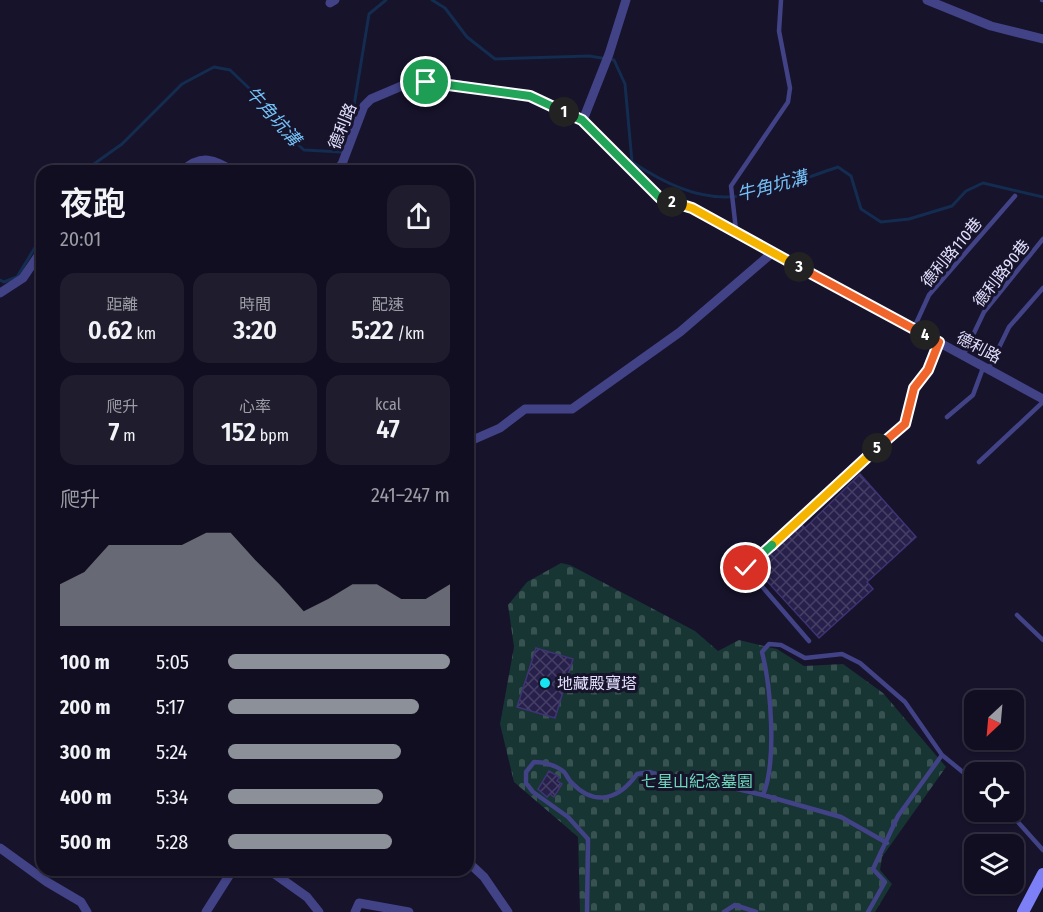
<!DOCTYPE html>
<html lang="zh-TW">
<head>
<meta charset="utf-8">
<style>
  body { margin:0; font-family:"Fira Sans Condensed","Noto Sans TC",sans-serif; background:#1e1c2d; color:#f1f3f6; height:100vh; display:flex; flex-direction:column; font-size:22px; white-space:nowrap }
  * { box-sizing:border-box; margin:0 }
  p { font-size:20px; color:#9c9ca5 }
  .icon { flex:none; width:33px; height:33px; fill:none; stroke:currentColor; stroke-width:2; stroke-linecap:round; stroke-linejoin:round }
  .map { position:relative; flex:1; overflow:hidden }
  .panel { position:absolute; left:36px; top:165px; width:438px; height:711px; display:flex; flex-direction:column; background:#100e20; border-radius:18px; box-shadow:0 2px 4px #0004,0 0 0 2px #302e3e }
  .panel>* { flex:none }
  .needle { width:39px; rotate:206deg }
  .buttons { position:absolute; left:964px; top:690px; display:grid; gap:12px }
  .buttons a { display:grid; place-items:center; width:60px; height:60px; border-radius:12px; background:#100e20; box-shadow:0 2px 4px #0004,0 0 0 2px #302e3e; font-size:30px }
  .pin { position:absolute; display:grid; place-items:center; width:51px; height:51px; color:#fff; margin:-26px; border:3px solid #fff; border-radius:50%; box-shadow:0 2px 6px #0007 }
  .km { position:absolute; width:30px; height:30px; margin:-15px; border-radius:50%; background:#222; color:#fff; font-size:16px; line-height:30px; text-align:center }
  .round { display:grid; place-items:center; flex:none; width:63px; height:63px; border-radius:18px; background:#1e1c2d }
  .overview { display:flex; align-items:center; justify-content:space-between; height:102px; padding:0 24px }
  h1 { font-size:33px; font-weight:600; line-height:45px }
  .stats { display:grid; grid-template-columns:repeat(3,1fr); gap:9px; height:102px; padding:6px 24px }
  .stats div { display:grid; align-content:center; border-radius:15px; background:#1e1c2d; text-align:center }
  .stats b { font-size:26px; font-weight:600 }
  .stats small { font-size:16px; font-weight:400 }
  .stats p { font-size:16px }
  .chart { height:168px; padding:12px 24px }
  .chart p { display:flex; justify-content:space-between }
  .chart svg { width:100%; height:108px; margin-top:6px; fill:#8c9099; opacity:.7 }
  ul { padding:0 24px; list-style:none; font-size:20px }
  li { display:grid; grid-template-columns:96px 72px 1fr; align-items:center; height:45px }
  li i { height:15px; border-radius:8px; background:#8c9099 }
  .map>svg:first-child { display:block }
  .cemetery { fill:url(#cemetery-stones) }
  .lines { fill:none; stroke-linecap:round; stroke-linejoin:round }
  .stream { stroke:#132c4f; stroke-width:3 }
  .building { fill:url(#building-cross-hatch); stroke:#3e3475; stroke-width:1.5 }
  .service { stroke:#424287; stroke-width:4.5 }
  .minor { stroke:#424287; stroke-width:9 }
  .secondary { stroke:#7d7ff7; stroke-width:12 }
  .split-1-casing { stroke:#fff; stroke-width:12 }
  .split-2-casing { stroke:#fff; stroke-width:12 }
  .split-3-casing { stroke:#fff; stroke-width:12 }
  .split-4-casing { stroke:#fff; stroke-width:12 }
  .split-5-casing { stroke:#fff; stroke-width:12 }
  .split-6-casing { stroke:#fff; stroke-width:12 }
  .split-7-casing { stroke:#fff; stroke-width:12 }
  .split-1 { stroke:#22a559; stroke-width:8 }
  .split-2 { stroke:#22a559; stroke-width:8 }
  .split-3 { stroke:#f5b400; stroke-width:8 }
  .split-4 { stroke:#f0652b; stroke-width:8 }
  .split-5 { stroke:#f0652b; stroke-width:8 }
  .split-6 { stroke:#f5b400; stroke-width:8 }
  .split-7 { stroke:#22a559; stroke-width:8 }
  .poi-dot { fill:#18e4f1; stroke:#16132b; stroke-width:2 }
  .labels { text-anchor:middle; stroke-width:6; stroke-linejoin:round; paint-order:stroke }
  .street-label { font-size:16px; fill:#e2dffd; stroke:#16132b }
  .poi-label { font-size:16px; fill:#e2dffd; stroke:#16132b; text-anchor:start }
  .park-label { font-size:16px; fill:#6edabb; stroke:#16132b }
  .water-label { font-size:18px; font-style:italic; fill:#74c0f6; stroke:#16132b }
</style>
</head>
<body>
<div class="map">
<svg width="1043" height="912" viewBox="0 0 1043 912">
  <defs>
    <pattern id="cemetery-stones" width="16" height="16" patternUnits="userSpaceOnUse" patternTransform="scale(1.5)"><rect width="16" height="16" fill="#173533"/><path d="M2 7V4a2 2 0 0 1 4 0v3zM10 15v-3a2 2 0 0 1 4 0v3z" fill="#385251"/></pattern>
    <pattern id="building-cross-hatch" width="8" height="8" patternUnits="userSpaceOnUse" patternTransform="scale(1.5)"><rect width="8" height="8" fill="#27204b"/><path d="M0 0l8 8M0 8l8-8" fill="none" stroke="#464066"/></pattern>
  </defs>
  <rect width="100%" height="100%" fill="#16132b"/>
  <path class="cemetery" d="M561,563l9,2 125,66 23,20 21,-11 38,9 27,17 39,-2 40,29 63,74 -64,90 -2,13 12,14 -17,28h-295l-2,-75 -64,-55 -14,-58 14,-77 -6,-42 19,-23z"/>
  <g class="lines">
    <path class="stream" d="M432,0l13,8 22,29 28,22 94,-3 25,4 11,24 7,78c85,56 118,35 206,5l13,9 10,33 20,13 28,-3 43,-13 14,-15 17,-8 60,14
      M84,171l38,-27 60,-60 32,-17 16,3 22,21 24,34 28,25 37,2 11,-34 17,-104 17,-14
      M0,280l4,2 13,-5 25,-41"/>
  </g>
  <path class="building" d="M860,474l56,63 -49,45 6,7 -54,49 -65,-71 47,-43 4,4z
    M536,648l37,11 -18,59 -38,-11z
    M549,771l10,6 -2,4 5,3 -8,13 -4,-3 -3,3 -9,-8z"/>
  <g class="lines">
    <path class="service" d="M1042,0h1
      M736,230l-5,-44 57,-84 2,-14 -11,-57 2,-31
      M913,330l16,-35 86,-99
      M963,356l21,-44 59,-73
      M989,368l20,-41 34,-39
      M947,417l26,-22 10,-27
      M979,462l64,-60
      M1017,615l26,25
      M809,641l-63,-73 159,-144 9,-36 14,-18 11,-28
      M763,795c14,-33 8,-108 -1,-143l7,-8 12,1 24,13 37,-4 18,9 45,39 37,53
      M1009,812l34,38
      M587,912l1,-73 -20,-22 -35,-25 -7,-9v-11l8,-10c9,0 22,3 30,10 3,3 4,8 8,11 24,25 48,15 65,-9l13,-2 25,9 41,3 47,11 78,22 46,26
      M724,912l11,-7 21,7
      M868,912l17,-30 -12,-13 25,-53 44,-61 33,27"/>
    <path class="minor" d="M927,0l64,26 52,13
      M330,3l5,-3
      M583,120l26,-66 17,-54
      M182,171c20,-18 32,-11 51,0
      M336,171l6,-7 22,-58 7,-7 33,-14 30,-4 96,15 53,24 77,78 32,10 351,191
      M0,293l23,-15 19,-28
      M468,442l32,-14 25,-19h47l108,-77 92,-79
      M0,848l47,34 34,20 6,10
      M468,862l16,15 24,35
      M269,870l38,27 12,15
      M206,912l26,-41 4,-1
      M355,912l4,-9 50,9"/>
    <path class="secondary" d="M1023,912l20,-38"/>
  </g>
  <g class="lines">
    <g class="split-1-casing">
      <path id="split-1" d="M426,82l104,14 34,16"/>
    </g>
    <g class="split-2-casing">
      <path id="split-2" d="M564,112l18,8 78,78 12,4"/>
    </g>
    <g class="split-3-casing">
      <path id="split-3" d="M672,202l20,6 107,59"/>
    </g>
    <g class="split-4-casing">
      <path id="split-4" d="M799,267l126,68"/>
    </g>
    <g class="split-5-casing">
      <path id="split-5" d="M877,448l28,-24 9,-36 14,-18 11,-28 -14,-7"/>
    </g>
    <g class="split-6-casing">
      <path id="split-6" d="M772,545l105,-97"/>
    </g>
    <g class="split-7-casing">
      <path id="split-7" d="M746,568l26,-23"/>
    </g>
    <use href="#split-1" class="split-1"/>
    <use href="#split-2" class="split-2"/>
    <use href="#split-3" class="split-3"/>
    <use href="#split-4" class="split-4"/>
    <use href="#split-5" class="split-5"/>
    <use href="#split-6" class="split-6"/>
    <use href="#split-7" class="split-7"/>
  </g>
  <circle class="poi-dot" cx="545" cy="683" r="6"/>
  <g class="labels">
    <g class="street-label">
      <text transform="translate(342 126) rotate(-68)" y="6">德利路</text>
      <text transform="translate(951 252) rotate(-50)" y="6">德利路110巷</text>
      <text transform="translate(1001 273) rotate(-52)" y="6">德利路90巷</text>
      <text transform="translate(979 347) rotate(28)" y="6">德利路</text>
    </g>
    <g class="poi-label">
      <text x="557" y="689">地藏殿寶塔</text>
    </g>
    <g class="park-label">
      <text x="697" y="787">七星山紀念墓園</text>
    </g>
    <g class="water-label">
      <text transform="translate(273 116) rotate(48)" y="6">牛角坑溝</text>
      <text transform="translate(772 186) rotate(-15)" y="6">牛角坑溝</text>
    </g>
  </g>
</svg>
<div class="buttons">
<a><svg class="needle" viewBox="-14 -14 28 28"><path d="M0-13l5 13h-10z" fill="#e53935"/><path d="M0 13l5-13h-10z" fill="#9c9ca5"/></svg></a>
<a><svg class="icon" aria-label="locate" viewBox="0 0 24 24"><circle cx="12" cy="12" r="6"/><path d="M12 2v4M12 18v4M2 12h4M18 12h4"/></svg></a>
<a><svg class="icon" aria-label="layers" viewBox="0 0 24 24"><path d="M12 4l9 5-9 5-9-5zM3 14l9 5 9-5"/></svg></a>
</div>
<div class="pin" style="left:426px;top:82px;background:#1e9e55"><svg class="icon" aria-label="arrive" viewBox="0 0 24 24"><path d="M6 21V4h12l-3 4 3 4H6"/></svg></div>
<div class="pin" style="left:746px;top:568px;background:#d93025"><svg class="icon" aria-label="check" viewBox="0 0 24 24"><path d="M5 12l5 5 9-10"/></svg></div>
<b class="km" style="left:564px;top:112px">1</b>
<b class="km" style="left:672px;top:202px">2</b>
<b class="km" style="left:799px;top:267px">3</b>
<b class="km" style="left:925px;top:335px">4</b>
<b class="km" style="left:877px;top:448px">5</b>
<section class="panel">
<div class="overview"><div><h1>夜跑</h1><p>20:01</p></div><a class="round"><svg class="icon" aria-label="share" viewBox="0 0 24 24"><path d="M12 15V3M7 8l5-5 5 5M5 13v7h14v-7"/></svg></a></div>
<div class="stats">
<div><p>距離</p><b>0.62<small> km</small></b></div>
<div><p>時間</p><b>3:20</b></div>
<div><p>配速</p><b>5:22<small> /km</small></b></div>
</div>
<div class="stats">
<div><p>爬升</p><b>7<small> m</small></b></div>
<div><p>心率</p><b>152<small> bpm</small></b></div>
<div><p>kcal</p><b>47</b></div>
</div>
<div class="chart"><p><span>爬升</span>241–247 m</p>
<svg viewBox="0 0 160 44" preserveAspectRatio="none"><path d="M0 44V27L10 22L20 11L30 11L40 11L50 11L60 6L70 6L80 17L90 27L100 38L110 33L120 27L130 27L140 33L150 33L160 27V44z"/></svg>
</div>
<ul>
<li><b>100 m</b>5:05<i style="width:100%"></i></li>
<li><b>200 m</b>5:17<i style="width:86%"></i></li>
<li><b>300 m</b>5:24<i style="width:78%"></i></li>
<li><b>400 m</b>5:34<i style="width:70%"></i></li>
<li><b>500 m</b>5:28<i style="width:74%"></i></li>
</ul>
</section>
</div>
</body>
</html>
